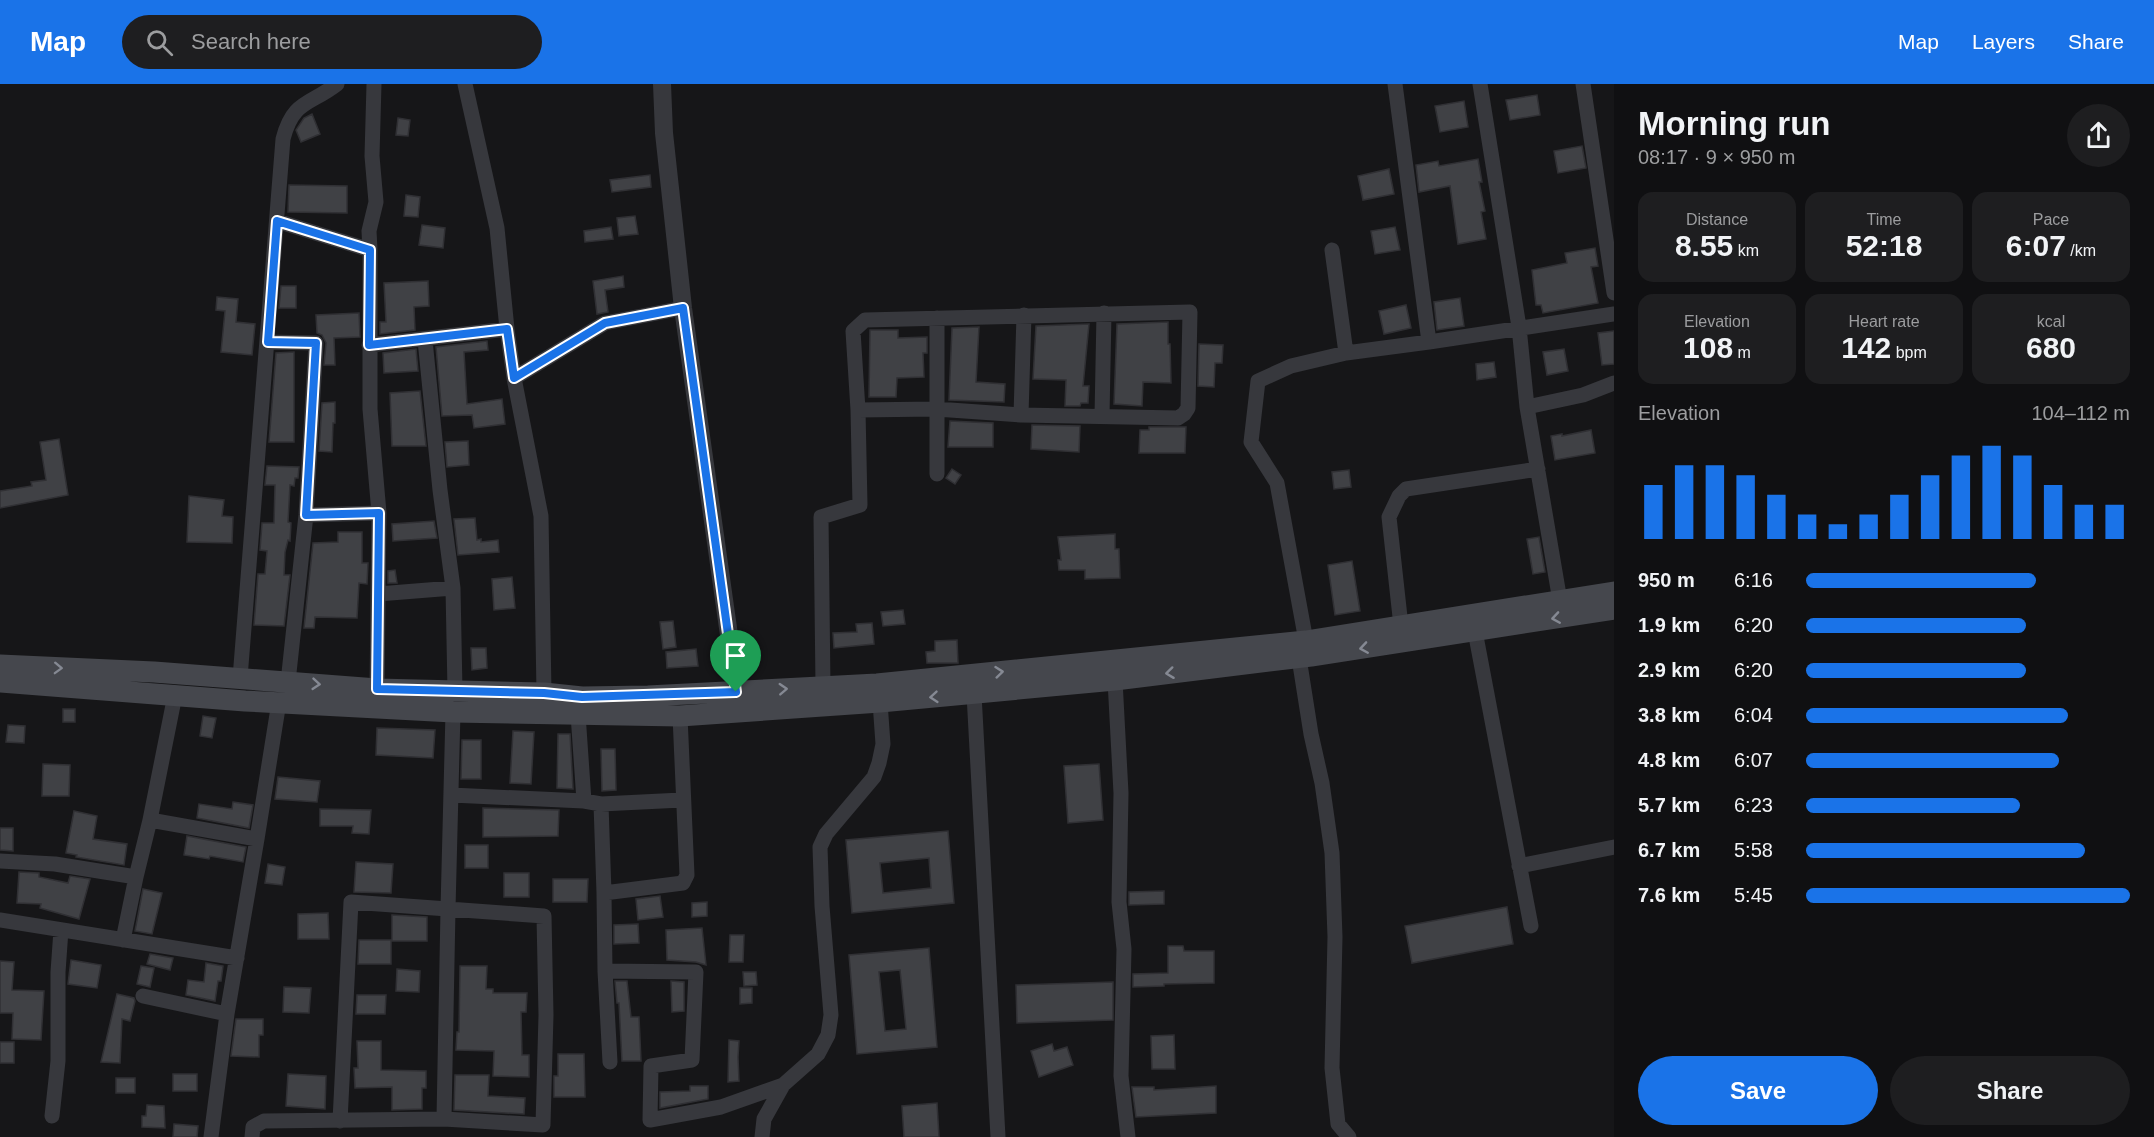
<!DOCTYPE html>
<html lang="en">
<head>
<meta charset="utf-8">
<style>
  body { margin:0; font-family:Helvetica,sans-serif; background:#1e1e20; color:#f1f3f6; height:100vh; display:flex; flex-direction:column; font-size:22px; white-space:nowrap }
  * { box-sizing:border-box; margin:0 }
  p { font-size:20px; color:#9c9d9f }
  .icon { flex:none; width:33px; height:33px; fill:none; stroke:currentColor; stroke-width:2; stroke-linecap:round; stroke-linejoin:round }
  .map { position:relative; flex:1; overflow:hidden }
  .sheet { display:flex; flex-direction:column; background:#101012; width:540px }
  .sheet>* { flex:none }
  .pin { position:absolute; display:grid; place-items:center; width:51px; height:51px; color:#fff; margin:-62px -26px; border-radius:50% 50% 50% 0; rotate:-45deg; box-shadow:0 0 6px #0007 }
  .pin .icon { rotate:45deg }
  .round { display:grid; place-items:center; flex:none; width:63px; height:63px; border-radius:32px; background:#1e1e20 }
  .head { display:flex; align-items:center; justify-content:space-between; height:102px; padding:0 24px }
  h1 { font-size:33px; font-weight:800; line-height:45px }
  .metrics { display:grid; grid-template-columns:repeat(3,1fr); gap:9px; height:102px; padding:6px 24px }
  .metrics div { display:grid; align-content:center; border-radius:15px; background:#1e1e20; text-align:center }
  .metrics b { font-size:30px; font-weight:800 }
  .metrics small { font-size:16px; font-weight:400 }
  .metrics p { font-size:16px }
  .chart { height:168px; padding:12px 24px }
  .chart p { display:flex; justify-content:space-between }
  .chart svg { width:100%; height:108px; margin-top:6px; stroke:#1a73e8; stroke-width:6 }
  .button { display:flex; gap:12px; margin-top:auto; padding:12px 24px }
  .button a { flex:1; height:69px; border-radius:36px; background:#1a73e8; color:#fff; font-size:24px; font-weight:800; line-height:69px; text-align:center }
  .button a+a { background:#1e1e20; color:#f1f3f6 }
  ul { padding:0 24px; list-style:none; font-size:20px }
  li { display:grid; grid-template-columns:96px 72px 1fr; align-items:center; height:45px }
  li i { height:15px; border-radius:8px; background:#1a73e8 }
  header { display:flex; align-items:center; gap:36px; box-sizing:border-box; height:84px; padding:0 30px; background:#1a73e8; color:#fff }
  header strong { font-size:28px }
  nav { display:flex; gap:33px; margin-inline-start:auto; font-size:21px }
  .search { width:420px; height:54px; background:#1e1e20; display:flex; align-items:center; gap:15px; box-sizing:border-box; padding:0 21px; border-radius:33px; color:#9c9d9f; font-size:22px }
  main { display:flex; flex:1; min-height:0 }
  .map>svg:first-child { display:block }
  .building { fill:#404145; stroke:#303034; stroke-width:1.5; fill-rule:evenodd }
  .lines { fill:none; stroke-linecap:round; stroke-linejoin:round }
  .minor { stroke:#37383d; stroke-width:15 }
  .tertiary { stroke:#37383d; stroke-width:18 }
  .secondary { stroke:#45474d; stroke-width:21 }
  .oneway { stroke:#858993 }
  .route-casing { stroke:#fff; stroke-width:12 }
  .route { stroke:#1a73e8; stroke-width:8 }
</style>
</head>
<body>
<header>
<strong>Map</strong>
<div class="search"><svg class="icon" aria-label="search" viewBox="0 0 24 24"><circle cx="10" cy="10" r="6"/><path d="M15 15l6 6"/></svg>Search here</div>
<nav><a>Map</a><a>Layers</a><a>Share</a></nav>
</header>
<main>
<div class="map">
<svg width="1614" height="1053" viewBox="0 0 1614 1053">
  <rect width="100%" height="100%" fill="#161618"/>
  <path class="building" d="M1537,11l3,20 -30,5 -4,-20z
    M1464,17l4,26 -28,5 -5,-26z
    M312,30l8,20 -19,8 -5,-12 8,-12z
    M398,34l12,2 -2,16 -12,-1z
    M1582,62l4,22 -28,5 -4,-22z
    M1478,75l4,23h-3l6,29 -4,1 5,27 -28,5 -8,-58 -31,6 -3,-27 22,-4 1,5z
    M1389,85l5,25 -31,6 -5,-24z
    M650,91l1,12 -39,5 -2,-12z
    M289,101l58,1v27l-59,-1z
    M406,111l14,2 -2,20 -14,-1z
    M635,132l3,18 -19,2 -2,-18z
    M422,141l23,3 -2,20 -24,-3z
    M611,143l2,12 -28,3 -1,-11z
    M1395,143l5,23 -25,4 -4,-23z
    M1595,164l3,18 -7,1 7,36 -55,10 -2,-8h-5l-4,-35 35,-7 -2,-10z
    M623,192l1,11 -19,3 3,22 -11,2 -4,-33z
    M428,197l1,25 -15,1 1,23 -35,4v-12h6l-2,-39z
    M281,202h15v22h-17z
    M217,213l21,2 -2,23 19,2 -3,31 -31,-3 4,-41 -9,-1z
    M1460,214l4,28 -27,4 -3,-28z
    M1406,221l5,23 -27,6 -5,-23z
    M359,229l1,24 -26,1 1,27h-11l2,-22 -4,-8 -5,-2 -1,-18z
    M1168,238v22h2l1,39 -28,-1 -1,24 -28,-2 3,-80z
    M1089,240l-6,62h6l-1,17h-7l-1,3h-15l1,-26 -33,-1 3,-53z
    M979,243l-3,55 29,2 -1,18 -55,-2 3,-72z
    M870,246h28v8l29,-1v16h-4l1,24 -27,1 -1,19h-27z
    M1614,247v33l-12,1 -4,-32z
    M487,257l1,9 -24,2 3,52 35,-5 3,25 -31,4 -2,-13 -30,1 -6,-69z
    M1199,260l24,1 -1,18h-7l-1,24 -16,-1z
    M416,265l2,22 -34,2 -1,-20z
    M1564,265l4,22 -21,4 -4,-23z
    M294,268v90h-25l7,-89z
    M1494,278l2,15 -19,3 -1,-16z
    M420,307l6,55h-34l-2,-53z
    M335,318v21h-2l-1,29 -13,-1 3,-48z
    M950,337l43,2v24h-45z
    M1032,341l48,1 -1,26 -48,-3z
    M1149,343h37l-1,26h-46l1,-23h9z
    M1591,346l4,23 -40,7 -4,-24 11,-2v2z
    M59,355l9,56 -68,13v-17l32,-5 -1,-4 15,-2 -6,-38z
    M468,357l1,24 -22,2 -2,-25z
    M267,382l32,1 -1,11h-3l-1,8 -4,-1 -2,37 3,1 -1,18 -2,-1 -3,12 -1,23h6l-6,51 -30,-1 4,-51h7l2,-23 -7,-1 2,-27h12l1,-38h-10z
    M952,385l9,6 -6,9 -9,-6z
    M1349,386l2,17 -17,2 -2,-17z
    M189,412l35,4 -2,16 11,1 -1,26 -45,-1z
    M475,434l2,22 4,-1v3l17,-2 1,12 -41,3 -4,-36z
    M434,437l3,17 -44,3 -1,-17z
    M338,448h24v31h6l-1,21 -8,-1 -2,35 -42,-1 -1,11h-10l9,-85 25,-1z
    M1115,450v15h4l1,29 -35,1v-9h-26l-1,-10h3l-3,-23z
    M1539,453l6,35 -12,2 -6,-35z
    M1352,477l8,50 -25,4 -7,-50z
    M395,486l2,13h-9v-12z
    M512,493l3,31 -21,2 -2,-31z
    M903,526l2,14 -22,2 -2,-14z
    M673,537l3,26 -13,2 -3,-27z
    M872,539l2,21 -40,4 -1,-15 24,-1 -1,-8z
    M957,556l1,23h-31l-1,-11 9,-1v-10z
    M471,564h15l1,20 -15,2z
    M696,565l2,17 -31,2 -1,-16z
    M63,625h12v13h-12z
    M203,632l13,2 -4,20 -12,-2z
    M8,641l17,1 -1,17 -18,-1z
    M377,644l58,2 -2,28 -57,-3z
    M513,647l21,1 -3,52 -21,-1z
    M558,650h12l3,55 -16,-1z
    M462,656h19v39h-20z
    M601,665h14l1,41 -14,1z
    M43,680l27,1 -1,31h-27z
    M1099,680l4,56 -35,3 -4,-57z
    M278,693l42,4 -3,21 -42,-3z
    M233,718l20,3 -4,23 -52,-10 2,-14 33,5z
    M483,724l76,2 -1,26 -75,1z
    M320,725l51,1 -2,24 -17,-1 1,-7h-33z
    M74,727l23,5 -4,23 34,5 -3,21 -48,-8 1,-2 -11,-2z
    M0,744h13v23l-13,-1z
    M948,747l6,72 -102,10 -6,-73zM929,774l2,30 -48,5 -3,-30z
    M187,752l59,11 -3,15 -33,-6 -1,3 -25,-4z
    M465,761h23v23h-23z
    M356,778l37,2 -2,29 -37,-1z
    M268,780l17,3 -3,18 -17,-2z
    M19,788l20,1v4l29,6 2,-7 20,3 -11,40 -39,-11 1,-4 -24,-1z
    M504,789h25v24h-25z
    M553,795h35l-1,23h-34z
    M143,805l19,4 -10,41 -17,-3z
    M1164,807v13l-35,1v-13z
    M660,812l3,21 -25,3 -2,-21z
    M707,818v14l-15,1v-14z
    M1507,823l6,37 -101,19 -7,-37z
    M328,829l1,26h-31v-25z
    M392,831l35,2v24h-35z
    M638,840l1,19 -25,1v-19z
    M702,844l4,37 -10,-3 -29,-2 -1,-30z
    M730,851h14l-1,27h-14z
    M359,856h32v24h-33z
    M1168,862h15l1,5h30v32l-50,1v2l-31,1v-13l35,-1z
    M929,864l8,99 -80,7 -8,-99zM900,886l6,59 -21,2 -6,-59z
    M150,870l23,4 -3,12 -23,-6z
    M71,876l30,5 -4,23 -29,-4z
    M0,877l14,1 -2,28 32,1 -3,49 -29,-1 1,-26h-13z
    M206,879l17,3 -2,15h-3l-3,20 -29,-6 2,-15 16,2z
    M141,882l13,2 -4,19 -13,-3z
    M460,882h27l-1,23h7v4h34l-1,19h-5l1,43h7v22l-36,-1 1,-25 -38,-1 1,-18h2z
    M397,885l23,2 -1,21 -23,-1z
    M743,888h13l1,13 -13,1z
    M615,897h12l4,36h8l2,44h-19l-3,-58h-2z
    M671,897l13,1v29l-12,1z
    M1113,898v38l-96,3 -1,-38z
    M284,903l27,1 -2,25 -26,-1z
    M740,904h12v15l-12,1z
    M117,910l17,4 1,3 -5,20 -8,-2 -2,44 -19,-1z
    M357,911h29l-1,19h-29z
    M236,935h27v16h-4v22l-28,-1z
    M1174,951l1,34h-23l-1,-33z
    M729,956l10,1 -1,16 1,24 -11,1z
    M357,957h24v29l45,1v17h-4v21l-30,1v-23l-37,1 -1,-20h4z
    M0,958h14v21h-14z
    M1052,960l2,7 13,-4 6,18 -34,12 -8,-26z
    M558,970h26l1,43h-31v-21h4z
    M173,990h24v17h-24z
    M288,990l38,2 -1,33 -39,-3z
    M455,991h34l-1,21 37,2 -1,16 -70,-4z
    M116,994h19v15h-19z
    M690,1002h18v13l-48,9v-16l30,-1z
    M1216,1002v27l-80,4 -4,-30h22v3z
    M937,1019l2,34h-35l-2,-31z
    M147,1021l17,1 1,22 -23,-1v-11h4z
    M174,1040l24,2 -1,11h-24z"/>
  <g class="lines">
    <path class="minor" d="M465,0l32,144 10,101
      M1395,0l34,258 185,-28
      M1480,0l39,243 8,80
      M1583,0l31,209
      M277,137l93,29v159l9,104 -2,176
      M370,166l-1,-19 7,-29 -4,-46 2,-72
      M1332,166l14,103 83,-11
      M425,256l15,150 13,98
      M268,258l48,1 -10,172 -18,167
      M369,261l138,-16 7,49 27,138 3,177
      M514,294l91,-55 78,-15
      M1021,331l3,-100
      M1102,332l2,-103
      M937,390v-156
      M306,431l73,-2
      M378,510l75,-6 2,103
      M1560,517l-33,-194 56,-12 31,-12
      M1401,542l-12,-109 10,-21 7,-7 132,-20
      M1475,547l56,295
      M1306,557l-29,-158 -26,-41 7,-61 33,-15 55,-13
      M1299,574l12,76 11,49 10,70 3,84 -3,131 6,56 11,13
      M240,594l43,-539c10,-39 27,-34 54,-55
      M1115,596l6,113 -2,109 5,47 -3,127 7,61
      M823,603l-2,-170 39,-12 -2,-95 78,-1 85,6 157,3 6,-4 4,-6 2,-96 -325,8 -12,11 5,79
      M974,610l24,443
      M175,611l-25,125 107,19 -30,175 -16,123
      M578,630l6,87
      M451,711l133,6 17,3 81,-4
      M601,720l3,89 79,-10 4,-8 -7,-159
      M257,755l22,-137
      M0,777l55,3 81,13 14,-57
      M1519,782l95,-19
      M604,809l1,78 91,1 -4,88 -41,6 -1,54 71,-13 62,-22
      M0,836l237,38
      M123,856l13,-63
      M605,887l5,91
      M143,912l84,18
      M52,1032l6,-55v-89l3,-42
      M444,1035l99,6 3,-110 -2,-99 -96,-7 5,-197
      M252,1053l1,-10 11,-6 180,-2 4,-210 -97,-7 -11,219
      M762,1053l2,-18 19,-34 35,-31 10,-19 3,-20 -9,-109 -2,-59 6,-13 48,-57 5,-14 4,-19 -3,-42"/>
    <path class="tertiary" d="M662,0l2,49 19,175 54,384"/>
    <path class="secondary" d="M0,581l154,7 223,17 167,4 38,4 66,-1 229,-12 429,-43 308,-49
      M0,598l245,19 208,11 227,4 200,-14 235,-22 196,-24 303,-47"/>
  </g>
  <defs><path id="oneway-chevron" d="M-2-3.5L2.5 0L-2 3.5" fill="none" stroke-width="1.6" stroke-linecap="round" stroke-linejoin="round" transform="scale(1.5)"/></defs>
  <g class="oneway">
    <use href="#oneway-chevron" transform="translate(1556 534) rotate(171)"/>
    <use href="#oneway-chevron" transform="translate(1364 564) rotate(171)"/>
    <use href="#oneway-chevron" transform="translate(58 584) rotate(2)"/>
    <use href="#oneway-chevron" transform="translate(999 588) rotate(-6)"/>
    <use href="#oneway-chevron" transform="translate(1170 589) rotate(173)"/>
    <use href="#oneway-chevron" transform="translate(316 600) rotate(5)"/>
    <use href="#oneway-chevron" transform="translate(783 605) rotate(-3)"/>
    <use href="#oneway-chevron" transform="translate(934 613) rotate(175)"/>
  </g>
  <g class="lines">
    <g class="route-casing">
      <path id="route" d="M277,137l93,29 -1,95 138,-16 7,49 91,-55 78,-15 53,384 -154,5 -38,-4 -167,-4 2,-176 -73,2 10,-172 -48,-1z"/>
    </g>
    <use href="#route" class="route"/>
  </g>
</svg>
<div class="pin" style="left:736px;top:608px;background:#1e9e55"><svg class="icon" aria-label="arrive" viewBox="0 0 24 24"><path d="M6 21V4h12l-3 4 3 4H6"/></svg></div>
</div>
<section class="sheet">
<div class="head"><div><h1>Morning run</h1><p>08:17 · 9 × 950 m</p></div><a class="round"><svg class="icon" aria-label="share" viewBox="0 0 24 24"><path d="M12 15V3M7 8l5-5 5 5M5 13v7h14v-7"/></svg></a></div>
<div class="metrics">
<div><p>Distance</p><b>8.55<small> km</small></b></div>
<div><p>Time</p><b>52:18</b></div>
<div><p>Pace</p><b>6:07<small> /km</small></b></div>
</div>
<div class="metrics">
<div><p>Elevation</p><b>108<small> m</small></b></div>
<div><p>Heart rate</p><b>142<small> bpm</small></b></div>
<div><p>kcal</p><b>680</b></div>
</div>
<div class="chart"><p><span>Elevation</span>104–112 m</p>
<svg viewBox="0 0 160 44" preserveAspectRatio="none"><path d="M5 44V22M15 44V14M25 44V14M35 44V18M45 44V26M55 44V34M65 44V38M75 44V34M85 44V26M95 44V18M105 44V10M115 44V6M125 44V10M135 44V22M145 44V30M155 44V30"/></svg>
</div>
<ul>
<li><b>950 m</b>6:16<i style="width:71%"></i></li>
<li><b>1.9 km</b>6:20<i style="width:68%"></i></li>
<li><b>2.9 km</b>6:20<i style="width:68%"></i></li>
<li><b>3.8 km</b>6:04<i style="width:81%"></i></li>
<li><b>4.8 km</b>6:07<i style="width:78%"></i></li>
<li><b>5.7 km</b>6:23<i style="width:66%"></i></li>
<li><b>6.7 km</b>5:58<i style="width:86%"></i></li>
<li><b>7.6 km</b>5:45<i style="width:100%"></i></li>
</ul>
<div class="button"><a>Save</a><a>Share</a></div>
</section>
</main>
</body>
</html>
